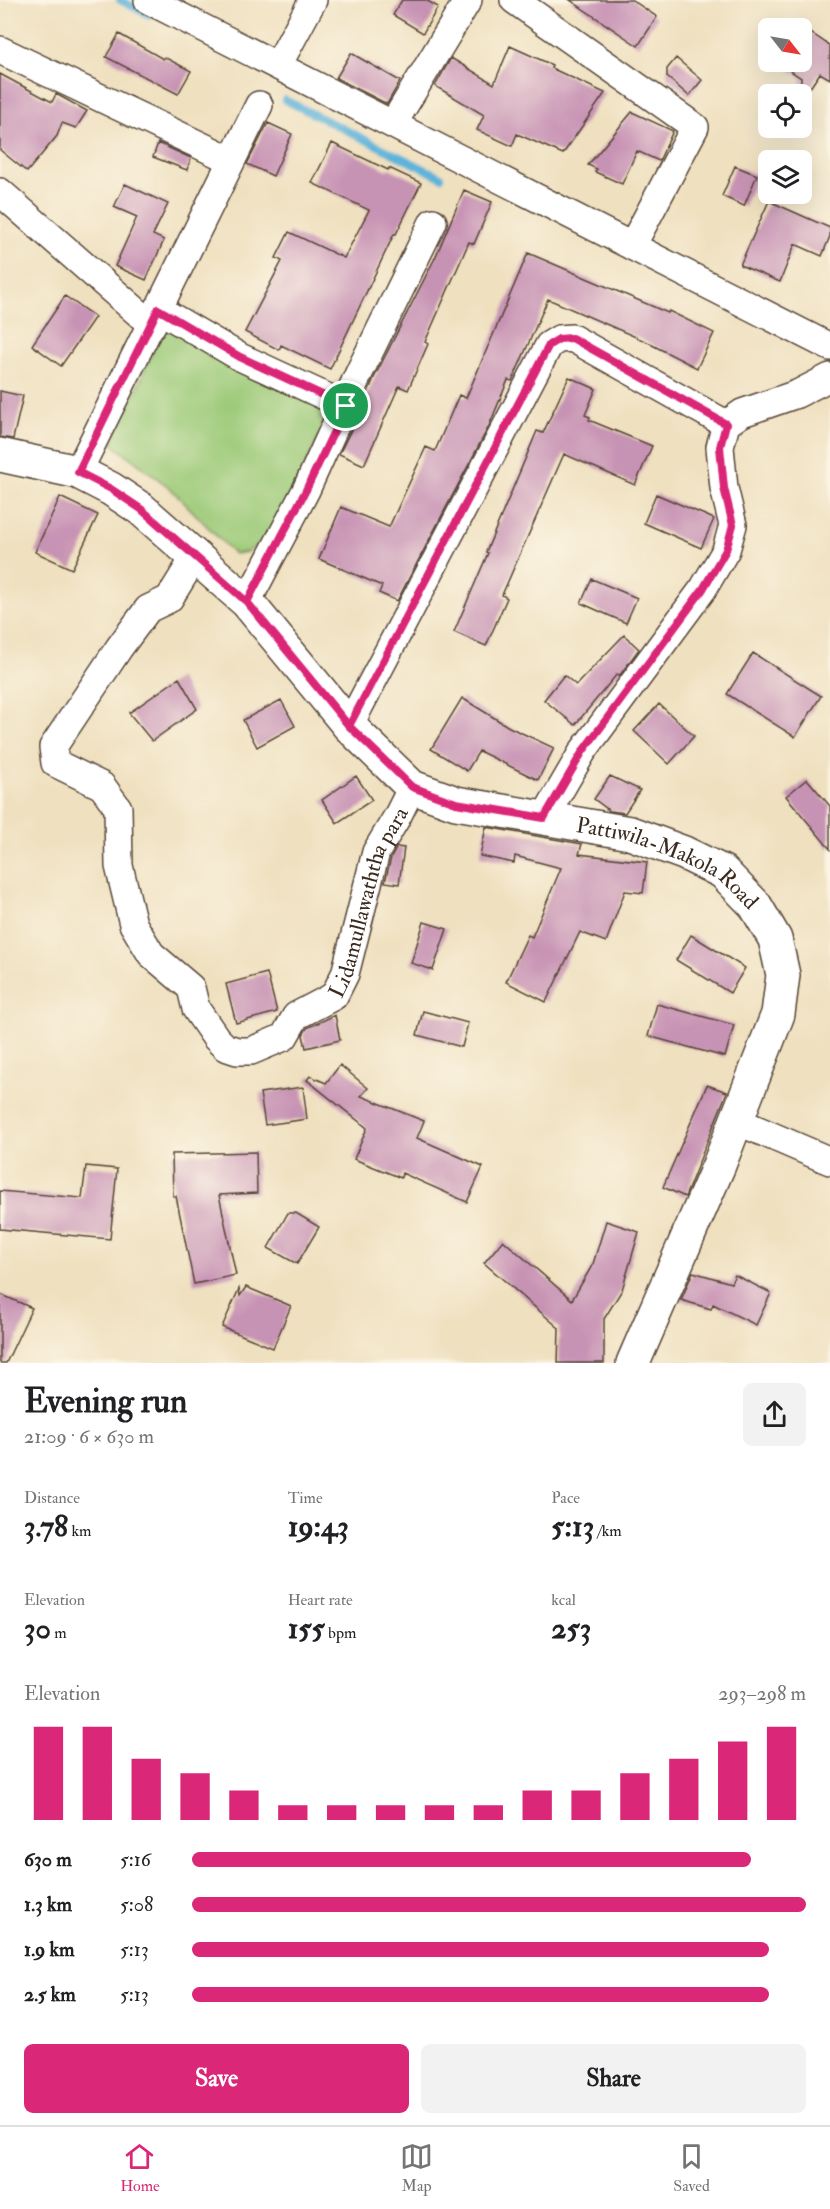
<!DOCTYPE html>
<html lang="en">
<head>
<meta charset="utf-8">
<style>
  body { margin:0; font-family:"IM FELL Double Pica",serif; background:#f2f2f2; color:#202124; height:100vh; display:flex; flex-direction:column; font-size:22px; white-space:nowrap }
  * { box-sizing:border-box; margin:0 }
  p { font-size:20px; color:#757577 }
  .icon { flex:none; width:33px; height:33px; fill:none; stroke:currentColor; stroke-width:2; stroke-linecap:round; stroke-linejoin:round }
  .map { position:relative; height:1363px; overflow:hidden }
  .panel { display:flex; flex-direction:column; background:#fff; flex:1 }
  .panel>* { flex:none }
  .needle { width:39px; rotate:121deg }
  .fabs { position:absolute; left:758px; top:18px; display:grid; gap:12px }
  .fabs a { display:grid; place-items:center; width:54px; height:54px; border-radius:9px; background:#fff; box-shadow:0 6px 24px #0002; font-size:30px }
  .pin { position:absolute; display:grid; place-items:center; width:51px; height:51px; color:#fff; margin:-26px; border:3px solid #fff; border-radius:50%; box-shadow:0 2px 6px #0007 }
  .round { display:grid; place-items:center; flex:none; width:63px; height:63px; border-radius:9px; background:#f2f2f2 }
  .headline { display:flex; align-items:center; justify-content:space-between; height:102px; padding:0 24px }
  h1 { font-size:33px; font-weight:700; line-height:45px }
  .metrics { display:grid; grid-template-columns:repeat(3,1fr); gap:9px; height:102px; padding:6px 24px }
  .metrics div { display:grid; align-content:center }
  .metrics b { font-size:30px; font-weight:700 }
  .metrics small { font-size:16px; font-weight:400 }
  .metrics p { font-size:16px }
  .chart { height:168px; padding:12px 24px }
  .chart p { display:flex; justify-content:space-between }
  .chart svg { width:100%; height:108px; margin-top:6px; stroke:#db2777; stroke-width:6 }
  .action { display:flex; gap:12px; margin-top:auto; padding:12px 24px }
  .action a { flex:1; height:69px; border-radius:9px; background:#db2777; color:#fff; font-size:24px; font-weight:700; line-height:69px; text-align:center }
  .action a+a { background:#f2f2f2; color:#202124 }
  ul { padding:0 24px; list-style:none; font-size:20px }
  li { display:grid; grid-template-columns:96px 72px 1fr; align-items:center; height:45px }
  li i { height:15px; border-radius:8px; background:#db2777 }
  .tab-bar { display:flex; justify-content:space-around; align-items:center; height:84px; border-top:2px solid #e0e0e0; background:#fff; font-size:16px; color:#757577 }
  .tab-bar a { display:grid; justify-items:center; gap:3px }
  .tab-bar .current { color:#db2777 }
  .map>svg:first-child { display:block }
  .green { fill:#9cca78; stroke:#6c7a4b; stroke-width:1.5 }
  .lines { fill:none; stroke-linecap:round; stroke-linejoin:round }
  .stream { stroke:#5db3d9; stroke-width:8 }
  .building { fill:#c793b4 }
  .minor-casing { stroke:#564536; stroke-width:30 }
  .primary-casing { stroke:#564536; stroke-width:36 }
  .minor { stroke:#fff; stroke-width:27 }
  .primary { stroke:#fff; stroke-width:33 }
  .route-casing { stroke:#fff; stroke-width:12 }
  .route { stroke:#db2777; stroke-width:8 }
  .labels { text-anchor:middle; stroke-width:5; stroke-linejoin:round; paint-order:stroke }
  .street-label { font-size:22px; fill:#3b2a1e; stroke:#fcf5e5 }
</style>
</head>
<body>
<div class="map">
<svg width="830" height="1363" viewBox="0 0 830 1363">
  <rect width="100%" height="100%" fill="#fcf5e5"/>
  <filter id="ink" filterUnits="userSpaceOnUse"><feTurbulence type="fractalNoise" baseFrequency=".0167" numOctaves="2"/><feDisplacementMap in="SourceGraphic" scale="12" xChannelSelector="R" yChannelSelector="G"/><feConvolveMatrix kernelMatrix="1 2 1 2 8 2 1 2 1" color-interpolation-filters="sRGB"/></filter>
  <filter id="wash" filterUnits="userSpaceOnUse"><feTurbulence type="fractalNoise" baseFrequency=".008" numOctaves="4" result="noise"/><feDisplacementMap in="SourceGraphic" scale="24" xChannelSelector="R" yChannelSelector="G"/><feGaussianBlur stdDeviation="1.35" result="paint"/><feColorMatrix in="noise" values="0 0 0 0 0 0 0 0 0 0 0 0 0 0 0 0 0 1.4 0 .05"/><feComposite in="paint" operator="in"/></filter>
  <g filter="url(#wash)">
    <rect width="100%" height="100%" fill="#efe0bf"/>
    <path class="green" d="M165,324l166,88 -57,118 -26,22 -14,2 -64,-66 -58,-44z"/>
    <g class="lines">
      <path class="stream" d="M120,0l29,15
        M285,100l156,77"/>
    </g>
    <g id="blocks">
      <path class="building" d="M402,0h24l12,7 -15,26 -30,-18z
        M570,0h62l25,17 -19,29z
        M801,26l29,20v33l-10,-6 -19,28v-23l-24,-16h24z
        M119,34l44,25 1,-2 27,14 -13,23 -72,-37z
        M510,46l42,19 -1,3 54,25 -42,61 -46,-20 -5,12 -35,-16 7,-15 -49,-29 16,-28 43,26z
        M351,53l49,28 -13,23 -51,-26z
        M676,58l26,22 -13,16 -22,-19v-8z
        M0,74l52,28 4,-8 31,17 -11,17 -14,-5 -5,13 -30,36 -27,-22z
        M632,112l41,19 -14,30 -22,-10 -15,33 -27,-12 2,-3 -9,-4z
        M268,123l24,11 -19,42 -26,-12z
        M158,143l33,15 -4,12 -34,-13z
        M332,143l56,27 1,-2 32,15 -25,51h-2l-64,135 -49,-24 -2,5 -34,-18 37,-71 -6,-3 13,-26 55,26 25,-48 -57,-27z
        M735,166l22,9 -13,31 -22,-10z
        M125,184l43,20 -15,31 11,5 -18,40 -31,-14 22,-49 -23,-10z
        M464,190l28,12 -18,42 -5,-2 -44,100 3,2 -20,46 -9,-4 -35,79 -25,-11 21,-42 14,-34 62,-122z
        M769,201l61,27v8l-8,20 -27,-12 -15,38 -40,-17z
        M528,253l140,60 1,-2 45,22 -17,35 -45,-23v-1l-104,-45 -35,80 -1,2 -4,-1 -19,46 -92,175 -18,-8 3,-7 -63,-27 22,-52 48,20 37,-80 9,4 24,-56 7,3z
        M65,296l30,21 -34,49 -29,-21z
        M569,377l27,12 -11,26 5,2 -1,3 63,26 -17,39 -71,-31 -62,141 5,3 -21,48 -32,-14 34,-79 -2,-1 51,-121 6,2z
        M0,391l23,5 -10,43 -13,-2z
        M656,494l58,25 -13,29 -57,-25z
        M60,497l38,18 -26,54 -37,-17z
        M592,579l45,19 -11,25 -45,-20z
        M624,635l15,14 -19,26 -3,-1 -42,51 -31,-25 20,-25 12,10z
        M753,653l68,43 -26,41 -68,-43z
        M179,678l18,31 -45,32 -23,-28z
        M462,698l47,29 45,21 -16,32 -59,-29 -12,20 -36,-22z
        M281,700l14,26 -38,21 -14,-27z
        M659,704l35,32 -25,28 -35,-33z
        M356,776l16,24 -35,23 -15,-23z
        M610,776l30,14 -15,23 -15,-2 -16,-12z
        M807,779l23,27v43l-44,-53z
        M486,827l96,17 -3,10 68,8 -4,31 -18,-2 -19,51 -26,-10 -34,70 -40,-20 22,-47 4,2 29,-69 -46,-12 -1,7 -34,-7z
        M397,847l7,1 -5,36 -14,-2 6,-24z
        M424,922l23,7 -14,41 -22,-7z
        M691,935l54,33 -15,25 -54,-33z
        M267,973l10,39 -41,11 -10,-39z
        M657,1004l77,21 -9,32 -77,-21z
        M423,1011l45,12 -6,24 -45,-12z
        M335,1015l5,25 -34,8 -3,-13 4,-7z
        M340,1065l28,23 -7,8 63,25 -7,17 66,29 -16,35 -65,-29 -1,5 -47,-19 13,-31 -60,-48 3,-4 16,7z
        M707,1085l20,7 -42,105 -22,-10z
        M303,1087l4,32 -42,6 -5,-32z
        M256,1152l1,41 -38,2 17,80 -42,9 -18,-88h-3l-1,-42z
        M86,1166l31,3 -7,70 -110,-10v-38l82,7z
        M288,1213h8l23,14 -22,37 -29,-16z
        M606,1221l33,11 -17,58 -18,29v44h-46l1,-35 -75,-65 19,-23 69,60 21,-36z
        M693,1272l38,11 4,-8 36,18 -15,32 -43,-21 -2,5 -30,-9z
        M246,1287l45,19 -18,42 -51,-21 17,-38 1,7z
        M0,1294l32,14 -26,55h-6z"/>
    </g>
  </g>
  <g filter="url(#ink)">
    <use href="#blocks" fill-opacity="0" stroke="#564536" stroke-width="1.5"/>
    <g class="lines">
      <g class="minor-casing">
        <g id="minor">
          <path d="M148,0l682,347"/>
          <path d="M514,0l181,127 -63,119"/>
          <path d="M0,50l231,110"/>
          <path d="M278,65l35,-65"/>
          <path d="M393,124l75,-124"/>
          <path d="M0,192l152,133"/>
          <path d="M158,309l82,48 106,49"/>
          <path d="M78,472l181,-367"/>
          <path id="s1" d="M196,555l-27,44 -21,10 -29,39 -66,99 2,16 47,23 16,22 1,58 14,58 18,30 40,34 5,21 20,29 9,9 12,4h14l33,-14 12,-21 38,-20 11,-22 31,-122 21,-35 15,-30"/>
          <path d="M247,602l59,-112 54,-119 73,-149"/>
          <path d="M349,726l200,-381 10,-6 13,-1 154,86"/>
          <path d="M544,818l39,-67 120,-162 23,-39 7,-25 -9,-37 -4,-41 6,-23 16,-11 55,-19 33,-17"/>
          <path d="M737,1121l93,40"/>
        </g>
      </g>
      <g class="primary-casing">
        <g id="primary">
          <path id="s2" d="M0,455l78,17 33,17 30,20 106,93 102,124 63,61 44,16 174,30 54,20 39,19 32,33 20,34 8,36 -5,39 -59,151 -86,198"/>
        </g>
      </g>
      <use href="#minor" class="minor"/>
      <use href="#primary" class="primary"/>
    </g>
  </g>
  <g class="lines" filter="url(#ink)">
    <g class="route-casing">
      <path id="route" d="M346,406l-106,-49 -82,-48 -80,163 33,17 30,20 106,93 102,124 63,61 44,16 88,15 39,-67 120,-162 23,-39 7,-25 -9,-37 -4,-41 6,-23 -154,-86 -13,1 -10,6 -200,381 -102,-124 59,-112 40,-84"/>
    </g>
    <use href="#route" class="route"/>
  </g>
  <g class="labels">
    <g class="street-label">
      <text dy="8" stroke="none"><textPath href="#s2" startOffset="812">Pattiwila-Makola Road</textPath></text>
      <text dy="8" stroke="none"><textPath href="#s1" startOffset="843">Lidamullawaththa para</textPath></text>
    </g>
  </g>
</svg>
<div class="fabs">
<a><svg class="needle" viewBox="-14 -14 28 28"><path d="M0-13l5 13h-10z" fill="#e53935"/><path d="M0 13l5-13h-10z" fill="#757577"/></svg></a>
<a><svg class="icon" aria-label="locate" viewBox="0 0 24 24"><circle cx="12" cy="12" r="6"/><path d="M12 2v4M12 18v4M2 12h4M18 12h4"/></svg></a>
<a><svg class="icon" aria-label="layers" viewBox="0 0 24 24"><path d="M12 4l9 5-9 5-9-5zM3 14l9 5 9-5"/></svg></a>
</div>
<div class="pin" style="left:346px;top:406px;background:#1e9e55"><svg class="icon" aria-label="arrive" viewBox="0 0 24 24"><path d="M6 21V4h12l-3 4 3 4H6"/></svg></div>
</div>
<section class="panel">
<div class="headline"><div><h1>Evening run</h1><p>21:09 · 6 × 630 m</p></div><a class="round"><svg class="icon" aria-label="share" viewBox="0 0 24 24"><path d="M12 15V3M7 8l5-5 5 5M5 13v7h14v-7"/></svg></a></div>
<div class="metrics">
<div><p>Distance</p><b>3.78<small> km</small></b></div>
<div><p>Time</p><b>19:43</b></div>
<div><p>Pace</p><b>5:13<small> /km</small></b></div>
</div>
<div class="metrics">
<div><p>Elevation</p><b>30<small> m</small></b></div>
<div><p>Heart rate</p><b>155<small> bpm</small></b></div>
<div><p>kcal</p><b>253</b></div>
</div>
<div class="chart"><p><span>Elevation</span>293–298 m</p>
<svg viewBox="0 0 160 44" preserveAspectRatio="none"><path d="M5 44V6M15 44V6M25 44V19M35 44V25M45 44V32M55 44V38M65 44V38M75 44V38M85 44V38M95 44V38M105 44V32M115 44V32M125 44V25M135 44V19M145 44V12M155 44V6"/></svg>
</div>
<ul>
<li><b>630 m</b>5:16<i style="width:91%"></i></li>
<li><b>1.3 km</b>5:08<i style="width:100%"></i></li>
<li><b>1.9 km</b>5:13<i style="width:94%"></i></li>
<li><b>2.5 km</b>5:13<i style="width:94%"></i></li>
</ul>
<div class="action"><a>Save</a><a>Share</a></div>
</section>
<nav class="tab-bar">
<a class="current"><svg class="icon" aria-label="home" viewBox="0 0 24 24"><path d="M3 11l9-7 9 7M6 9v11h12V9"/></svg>Home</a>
<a><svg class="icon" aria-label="map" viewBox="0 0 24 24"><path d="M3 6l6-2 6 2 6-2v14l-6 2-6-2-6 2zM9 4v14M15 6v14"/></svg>Map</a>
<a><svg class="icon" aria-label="saved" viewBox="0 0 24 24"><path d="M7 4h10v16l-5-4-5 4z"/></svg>Saved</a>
</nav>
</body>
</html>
